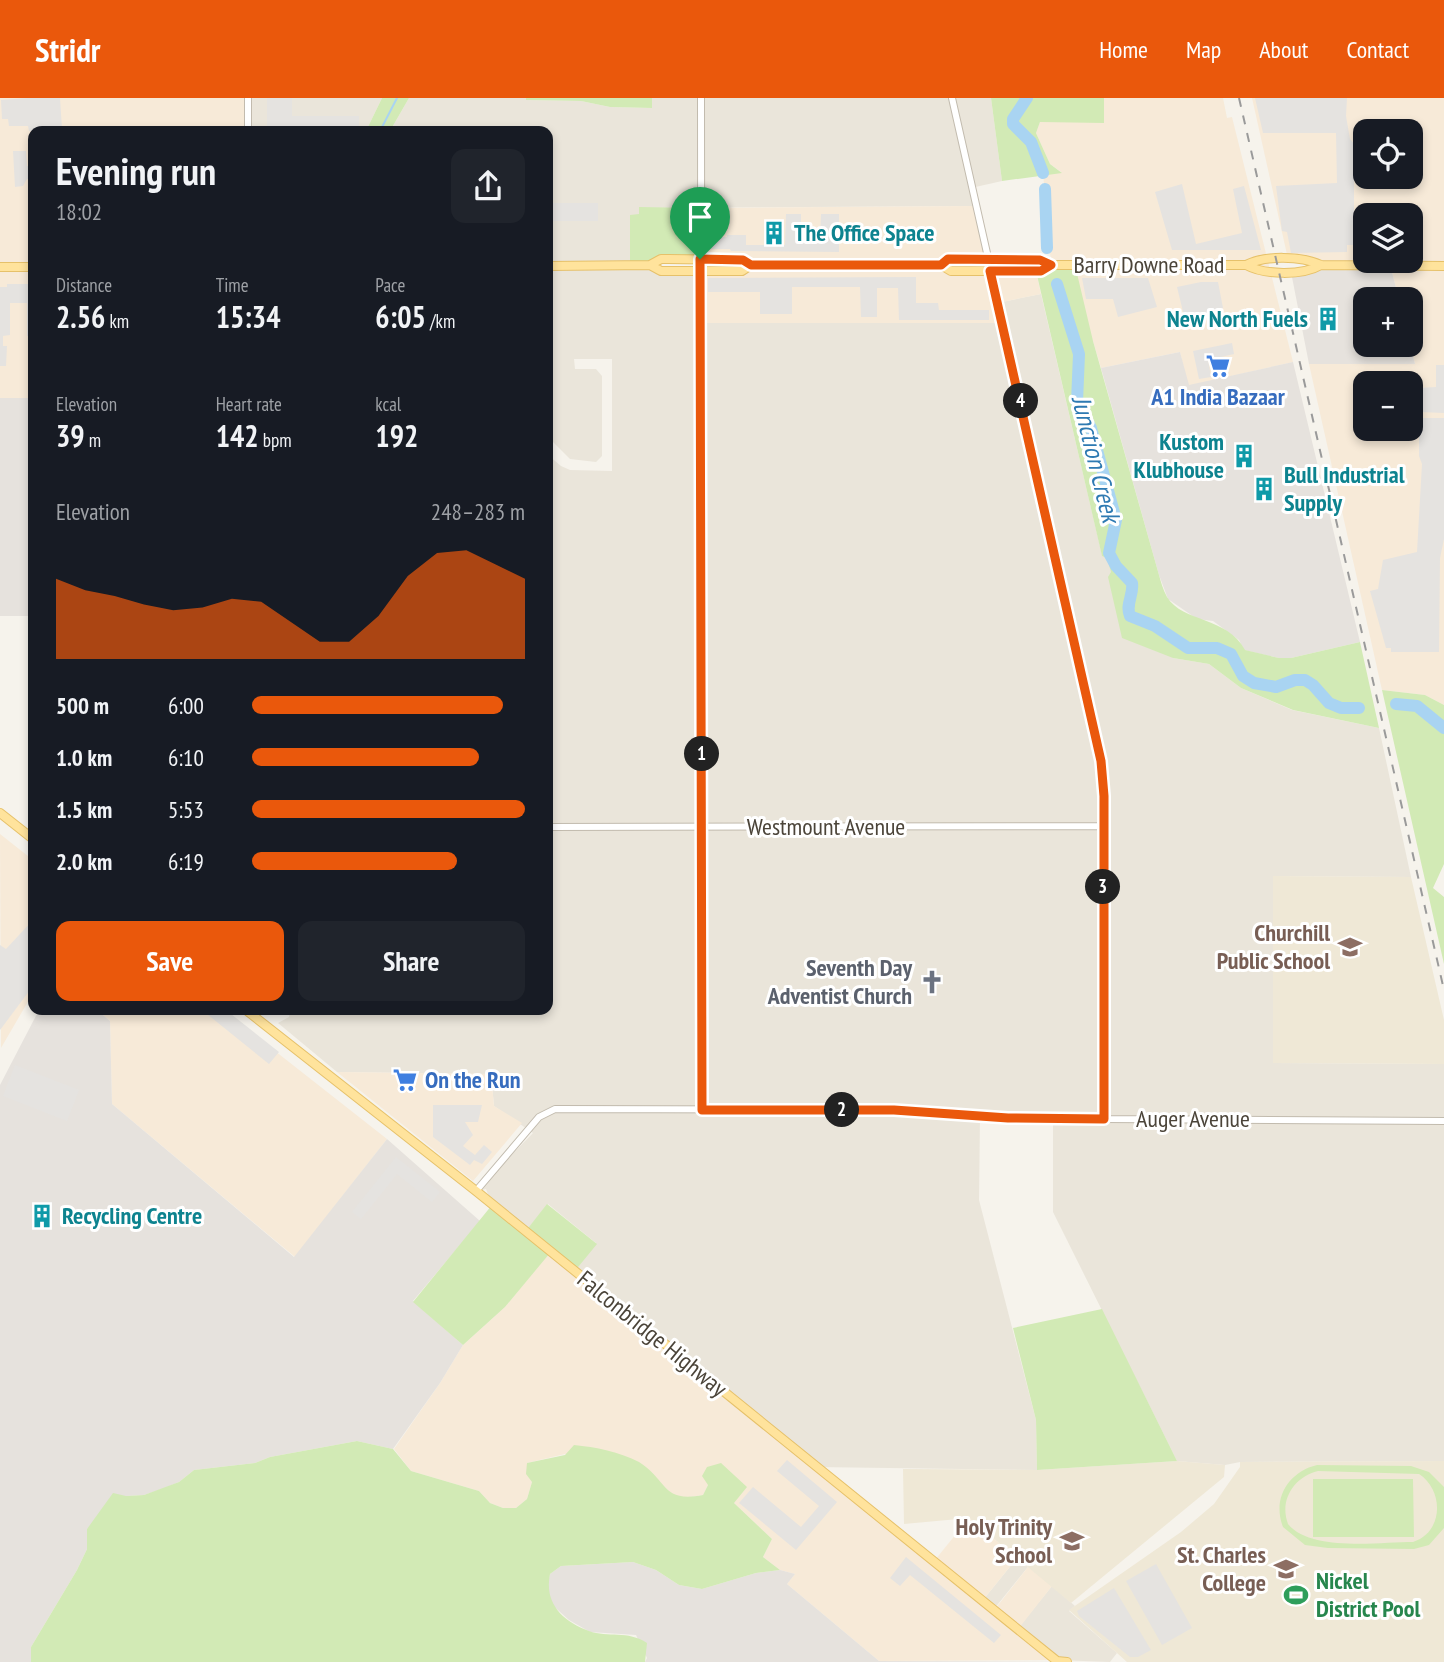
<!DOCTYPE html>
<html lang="en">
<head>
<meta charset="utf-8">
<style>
  body { margin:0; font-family:"PT Sans Narrow",sans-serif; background:#20242c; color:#f1f3f6; height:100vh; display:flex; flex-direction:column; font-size:26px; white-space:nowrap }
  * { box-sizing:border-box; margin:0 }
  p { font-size:23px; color:#9ea1a6 }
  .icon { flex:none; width:38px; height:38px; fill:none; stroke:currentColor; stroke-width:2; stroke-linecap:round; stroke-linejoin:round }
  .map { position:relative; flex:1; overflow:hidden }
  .drawer { position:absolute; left:28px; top:28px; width:525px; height:889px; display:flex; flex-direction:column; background:#171b24; border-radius:14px; box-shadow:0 4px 10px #0003 }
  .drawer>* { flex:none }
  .tools { position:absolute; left:1353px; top:21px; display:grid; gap:14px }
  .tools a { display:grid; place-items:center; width:70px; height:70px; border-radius:14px; background:#171b24; box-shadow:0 4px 10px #0003; font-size:35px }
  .pin { position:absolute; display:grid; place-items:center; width:60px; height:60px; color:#fff; margin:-72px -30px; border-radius:50% 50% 50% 0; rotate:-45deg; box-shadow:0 0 7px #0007 }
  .pin .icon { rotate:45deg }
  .km { position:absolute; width:35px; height:35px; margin:-18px; border-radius:50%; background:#222; color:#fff; font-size:19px; line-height:35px; text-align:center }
  .round { display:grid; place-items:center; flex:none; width:74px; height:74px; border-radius:14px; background:#20242c }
  .overview { display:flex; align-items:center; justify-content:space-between; height:119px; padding:0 28px }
  h1 { font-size:38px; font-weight:600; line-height:52px }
  .figures { display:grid; grid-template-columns:repeat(3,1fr); gap:10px; height:119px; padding:7px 28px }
  .figures div { display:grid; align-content:center }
  .figures b { font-size:30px; font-weight:600 }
  .figures small { font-size:19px; font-weight:400 }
  .figures p { font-size:19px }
  .chart { height:196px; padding:14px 28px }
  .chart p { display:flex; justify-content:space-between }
  .chart svg { width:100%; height:126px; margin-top:7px; fill:#ea580c; opacity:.7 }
  .cta { display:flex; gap:14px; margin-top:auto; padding:14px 28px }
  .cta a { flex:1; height:80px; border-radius:14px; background:#ea580c; color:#fff; font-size:28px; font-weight:600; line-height:80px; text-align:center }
  .cta a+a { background:#20242c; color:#f1f3f6 }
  ul { padding:0 28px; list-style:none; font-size:23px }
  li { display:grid; grid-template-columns:112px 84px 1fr; align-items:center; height:52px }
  li i { height:18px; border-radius:9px; background:#ea580c }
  header { display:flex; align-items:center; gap:42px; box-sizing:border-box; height:98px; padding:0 35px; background:#ea580c; color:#fff }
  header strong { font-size:33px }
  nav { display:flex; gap:38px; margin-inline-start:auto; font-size:24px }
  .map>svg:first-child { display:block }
  .residential { fill:#eae5da }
  .commercial { fill:#f7ead8; fill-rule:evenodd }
  .industrial { fill:#e6e2dd }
  .education { fill:#efe8d6 }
  .green { fill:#d2eab5; fill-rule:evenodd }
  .parking { fill:#e5e3e0 }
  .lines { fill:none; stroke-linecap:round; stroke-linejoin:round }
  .stream { stroke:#a9d4f2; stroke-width:2 }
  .river { stroke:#a9d4f2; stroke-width:12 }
  .minor-casing { stroke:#c2bbae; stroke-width:8 }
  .major-casing { stroke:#e6c16a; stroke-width:10 }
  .minor { stroke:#fff; stroke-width:6 }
  .major { stroke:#ffe39c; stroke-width:8 }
  .rail { stroke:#9a9a9a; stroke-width:2; stroke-dasharray:9 9; stroke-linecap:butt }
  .route-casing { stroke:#fff; stroke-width:14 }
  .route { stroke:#ea580c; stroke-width:9 }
  .labels { text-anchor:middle; stroke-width:6; stroke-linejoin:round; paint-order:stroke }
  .culture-label { font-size:24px; font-weight:bold; fill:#0d838f; stroke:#fff; text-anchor:start }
  .street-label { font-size:24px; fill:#4b4439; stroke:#fff }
  .shop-label { font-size:24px; font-weight:bold; fill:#366cbe; stroke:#fff }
  .education-label { font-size:24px; font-weight:bold; fill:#785e54; stroke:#fff; text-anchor:end }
  .worship-label { font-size:24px; font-weight:bold; fill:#5b616d; stroke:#fff; text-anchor:end }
  .leisure-label { font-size:24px; font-weight:bold; fill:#27864d; stroke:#fff; text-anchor:start }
  .water-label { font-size:26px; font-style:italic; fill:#2e7ab2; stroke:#fff }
</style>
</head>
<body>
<header>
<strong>Stridr</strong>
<nav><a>Home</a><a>Map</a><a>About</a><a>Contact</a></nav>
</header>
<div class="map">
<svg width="1444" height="1564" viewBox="0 0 1444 1564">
  <rect width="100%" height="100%" fill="#f6f3ec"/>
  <path class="residential" d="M247,0h135l-16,33h-119z
    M409,0h117v2l55,1 29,6 41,1 1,-10h339l11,83 -31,7 3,18 -335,2v7h-8l30,56h39l1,52h300l-4,-20 44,-9 61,261 5,2 5,15 61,86 36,6 32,24 51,22 87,18 32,149 -138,-1 1,187 170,1v397l-204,1 -15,3 -48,-4 -124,-249v-94l-73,-2 -1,84 57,220 1,50 -222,-3 -241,-195 22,-29 -48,-39 -23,28 -33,-27 -6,-16 -10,2 57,-58 -39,-27 -3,-32 -154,-2 -59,-49 11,-6 1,-7h258v-494l5,-5 -5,-6v-50l13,11 9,4 42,1v-112h-38l1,10h21l6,7v80l-6,6 -26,-3 -22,-22v-306h-158z
    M1017,1460l11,9 -34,42 -11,-9z
    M1052,1488l23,20 -6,5 48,42 -7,9 -53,-2 -39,-32z"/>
  <path class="commercial" d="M0,0h247v33h-214v267h-33z
    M1104,0h119l4,20 5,-1 61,245 -105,24 -8,-34 -79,16 -8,-27 -40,-76 -9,-32 3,-20 -4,-39 18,-2 -11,-8 -14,-31 4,-11h64z
    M1252,0h192v607l-19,-10 -43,-5 -73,-326h106l-5,-19v-46h-11l-9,-34h-69l-33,-6zM1365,33h45v46h-45zM1365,117h45v46h-45zM1365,285h45v46h-45z
    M974,108l12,53h-38l-7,5 9,8 86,-1 5,23 -44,9 5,20h-302v-52h42l9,-6 -51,-6v-51z
    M0,736l33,26v133l-32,55z
    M97,912h126l164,129 -92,118 -183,-153 -2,-83z
    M337,974l154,2 3,32 28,17 -49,58z
    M550,1154l385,308 34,-42 48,40 -34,42 12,9 33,-42 24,19 -33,42 38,32 -178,1 -92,-77 8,-10 -15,-4 -17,-13 9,-18 -38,-36 -26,-18 -5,10 -20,3 -11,-4 -33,-31 -74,-9 -38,9 5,19 -5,17 -11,9h-13l-13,-5 -11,-12 -68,-20 -17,-22 46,-66 23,-38 42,-38z"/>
  <path class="industrial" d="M1321,167h69l9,34h-34v46h45l5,19h-106l-18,-92z
    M1180,254l9,33 104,-23 67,280 -69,16h-12l-35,-8 -5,-10 -26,-19 -16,-2 -29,-20 -9,-24 -58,-207z
    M0,300h33v218h-33z
    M39,912h58l13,11 2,83 182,153 93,-118 93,82 -67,80 50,44 -23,38 -47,66 -36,-8 -87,16 -15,6 -61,7 -15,12 -17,7 -18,6 -18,1 -39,33v20l-10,21 -46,77v15h-31v-577z
    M633,1464l23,8 23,15 23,4 54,-16 24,-3 15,4 -8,10 92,77 178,1h-412l2,-4 -11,-23 -46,-3 -21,-12 -19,-17 -3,-16 3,-13 11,-8z"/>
  <path class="education" d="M1273,778l138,1 33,143v44l-171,-1z
    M1177,1363l48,4 -1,12 -153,126 -102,-85 -65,6 -1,-55 134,1z
    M1444,1363v201h-317l-58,-52 112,-78 33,-28 26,-37v-5z"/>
  <path class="green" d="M382,0h27l-19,33h-24z
    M526,0h126v10l-42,-1 -29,-6 -55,-1z
    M991,0h113v25l-64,-1 -4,11 14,31 12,9 -60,8z
    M639,109l61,1v51h-39l-11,6h-20v-50l9,-1z
    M1053,167h22l18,76 66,234c2,7 4,15 8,22 16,26 60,19 78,53l34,8h12l69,-16 19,86 -86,-18 -52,-22 -32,-24 -36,-6 -51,-20 -14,-61 3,-5 -4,-14 -5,-2 -66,-285z
    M1382,592l43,5 19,10v159l-11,24 11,9v67z
    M547,1106l50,40 -23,28 -24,-19 -45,54 -42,38 -50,-43 79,-97 33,27z
    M1102,1211l75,152 -140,9 -1,-50 -23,-92z
    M357,1343l36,8 18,22 68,20 11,12 13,5h13l11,-9 5,-17 -6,-8 1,-11 38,-8 9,-10c21,2 46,7 65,17 29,18 22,41 64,33l5,-10 -6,-9 5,-9 14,-4 26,24 -13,16 38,36 -9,18 17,13 -24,3 -54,16 -23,-4 -23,-15 -23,-8 -72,4 -11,8c-6,29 12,47 39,57 19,7 39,-1 58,12l-2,19h-614v-15l46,-77 10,-21v-20l26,-36 13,3 18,-1 35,-13 15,-12 61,-7 15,-6z
    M1317,1367l94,1 18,6 15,15v41l-15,17 -15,4 -86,-1 -23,-3 -22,-18c-11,-28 5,-55 34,-62zM1318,1373l101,3c25,16 25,58 -6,68 -34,0 -102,10 -125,-18 -9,-24 6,-47 30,-53z
    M1313,1381h100l1,58h-101z"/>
  <path class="parking" d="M27,0h33l2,31 -33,2 -1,-5h-19l-1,-7h-6l-1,-19z
    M267,0h25v18h67v15h-92z
    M1255,0h92l-1,18 4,23 4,5v101h-7v7l-56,1 -4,-21 -5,-1 -6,-45 61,-3 -1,-50h-73z
    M13,53h13l1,15h5v12l-5,1 -4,7 -8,1z
    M1182,86l14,60 46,-11 -9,-44 11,-3 17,64h-89l-17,-58z
    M548,105h50v18h-50z
    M786,116h15v28h19l1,-28h18v38l-108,-1 -1,-2h-19v-12h16v-2h19v10h39z
    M916,179v26h22l1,7h50v10h-90l-1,-32h-21v29h-16l-1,-30h-68v27h-32v-22h-52v-14z
    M1082,180h66l9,29 -39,10 -5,-18h-27z
    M1201,184h17l5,26 -2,1v6l-35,9 -9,-37z
    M7,186h23l1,6h2v46h-6v-33h-17v32l-7,1v10h4l-1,20h-6v-79h7z
    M1232,245l2,11 -26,6 3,17 -12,2 -6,-28z
    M1436,267h8v48l-24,-1v-24l16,-1z
    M1419,320h25v121l-4,19 -1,94h-48v-4h-5l-16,-57 8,-2 5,-29 34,-8 5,-88 -3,-8z
    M33,822v66l-33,44v-85l6,4z
    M202,912h24l53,42 -10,12z
    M15,967l64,25 -12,31 -64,-25z
    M433,1007h49l-4,17h-13l8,13 -10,11 12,9 9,-10 8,7 -10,12 -8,-4 -4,5 -37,-28z
    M396,1059l44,35 -8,10 -35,-28 -36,45 -9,-7z
    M787,1362l50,42 -41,48 -57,-47 14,-16 48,40 18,-21 -42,-35z
    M906,1459l95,78 -7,8 -84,-68 -10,11 -10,-8z
    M1156,1466l36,64 -30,17 -36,-64z
    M1114,1490l37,62 -13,7h-8l-51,-41 -2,-5z"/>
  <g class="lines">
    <path class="stream" d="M380,33l17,-33"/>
    <path class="river" d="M1027,0l-14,21v5l18,18 12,31
      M1045,91l2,59
      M1057,186l22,70 -2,48 14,26 25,92 -7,33 7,13 16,17c2,12 -7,21 -2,33l25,10 33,22h29l14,6 12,22 11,7 22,4 19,-7h10l8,5 16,18 12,5h18
      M1396,606l21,2 27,22"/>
    <g class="minor-casing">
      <path id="minor" d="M248,0v33
        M701,0l1,1012
        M952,0l147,651 5,47v323
        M548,729l555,-1
        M476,1093l63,-74 16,-8 339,1 114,8 96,1 340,2"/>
    </g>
    <g class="major-casing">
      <path id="major" d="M650,167l11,-6h7l75,1 8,5
        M941,167l8,-6 91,1 11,5h195c18,10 56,11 75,0
        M1246,167c19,-10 55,-9 75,0l123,1
        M548,168l102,-1 11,6h81l9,-6h190l10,6h90l10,-6
        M0,169h33
        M0,715l33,26
        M246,912l230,181 581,470 10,1"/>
    </g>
    <use href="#minor" class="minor"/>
    <use href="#major" class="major"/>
    <path class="rail" d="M1239,0l205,892"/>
  </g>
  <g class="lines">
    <g class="route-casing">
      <path id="route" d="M700,161l43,1 8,5h190l7,-6 92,1 11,5 -10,6h-51l111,490 3,35v323l-96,-1 -114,-8h-192z"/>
    </g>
    <use href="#route" class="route"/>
  </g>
  <defs>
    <g id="building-bare" transform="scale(1.89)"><path d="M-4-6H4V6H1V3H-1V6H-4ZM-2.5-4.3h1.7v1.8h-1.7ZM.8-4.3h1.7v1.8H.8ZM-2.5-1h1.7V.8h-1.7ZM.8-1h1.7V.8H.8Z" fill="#0f9aa8" stroke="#fff" stroke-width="2.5" paint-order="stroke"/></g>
    <g id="supermarket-bare" transform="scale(1.89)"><path d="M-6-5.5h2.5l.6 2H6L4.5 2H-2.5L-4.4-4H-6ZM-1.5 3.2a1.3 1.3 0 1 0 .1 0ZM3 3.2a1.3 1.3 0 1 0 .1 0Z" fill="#3f7fe0" stroke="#fff" stroke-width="2.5" paint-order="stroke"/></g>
    <g id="school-bare" transform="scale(1.89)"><path d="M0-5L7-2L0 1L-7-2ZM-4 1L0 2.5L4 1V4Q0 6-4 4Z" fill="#8d6e63" stroke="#fff" stroke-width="2.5" paint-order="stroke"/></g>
    <g id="church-bare" transform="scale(1.89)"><path d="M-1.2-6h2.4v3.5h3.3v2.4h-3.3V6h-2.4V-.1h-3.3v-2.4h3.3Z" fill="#6b7280" stroke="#fff" stroke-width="2.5" paint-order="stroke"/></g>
    <g id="stadium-bare" transform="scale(1.89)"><path d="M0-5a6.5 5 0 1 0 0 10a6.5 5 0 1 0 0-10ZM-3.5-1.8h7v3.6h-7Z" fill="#2e9e5b" stroke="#fff" stroke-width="2.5" paint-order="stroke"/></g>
  </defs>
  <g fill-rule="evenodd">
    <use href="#building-bare" x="774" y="135"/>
    <use href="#building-bare" x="1328" y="221"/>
    <use href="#supermarket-bare" x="1218" y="268"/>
    <use href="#building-bare" x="1244" y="358"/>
    <use href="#building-bare" x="1264" y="391"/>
    <use href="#school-bare" x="1350" y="849"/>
    <use href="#church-bare" x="932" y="884"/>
    <use href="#supermarket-bare" x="405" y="982"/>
    <use href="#building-bare" x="42" y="1118"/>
    <use href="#school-bare" x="1072" y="1443"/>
    <use href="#school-bare" x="1286" y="1471"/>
    <use href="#stadium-bare" x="1296" y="1497"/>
  </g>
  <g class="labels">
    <g class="culture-label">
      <text x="794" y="143">The Office Space</text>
      <text x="1308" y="229" text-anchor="end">New North Fuels</text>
      <text x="1224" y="352" text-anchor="end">Kustom<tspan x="1224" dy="28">Klubhouse</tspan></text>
      <text x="1284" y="385">Bull Industrial<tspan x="1284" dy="28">Supply</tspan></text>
      <text x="62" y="1126">Recycling Centre</text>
    </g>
    <g class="street-label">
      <text x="1149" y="175">Barry Downe Road</text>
      <text x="826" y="737">Westmount Avenue</text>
      <text x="1193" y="1029">Auger Avenue</text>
      <text transform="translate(652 1236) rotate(39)" y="8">Falconbridge Highway</text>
    </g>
    <g class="shop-label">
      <text x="1218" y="307">A1 India Bazaar</text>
      <text x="425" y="990" text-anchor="start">On the Run</text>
    </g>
    <g class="education-label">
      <text x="1330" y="843">Churchill<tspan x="1330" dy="28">Public School</tspan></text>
      <text x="1052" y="1437">Holy Trinity<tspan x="1052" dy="28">School</tspan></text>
      <text x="1266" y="1465">St. Charles<tspan x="1266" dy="28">College</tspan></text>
    </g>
    <g class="worship-label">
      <text x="912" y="878">Seventh Day<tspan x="912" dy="28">Adventist Church</tspan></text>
    </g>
    <g class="leisure-label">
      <text x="1316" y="1491">Nickel<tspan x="1316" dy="28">District Pool</tspan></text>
    </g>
    <g class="water-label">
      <text transform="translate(1096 361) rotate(76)" y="9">Junction Creek</text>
    </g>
  </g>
</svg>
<div class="tools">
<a><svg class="icon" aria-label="locate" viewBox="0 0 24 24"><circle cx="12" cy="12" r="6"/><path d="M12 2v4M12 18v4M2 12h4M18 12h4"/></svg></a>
<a><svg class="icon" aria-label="layers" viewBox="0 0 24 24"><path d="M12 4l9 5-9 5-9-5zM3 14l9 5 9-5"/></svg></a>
<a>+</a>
<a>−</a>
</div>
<div class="pin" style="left:700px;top:161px;background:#1e9e55"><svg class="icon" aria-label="arrive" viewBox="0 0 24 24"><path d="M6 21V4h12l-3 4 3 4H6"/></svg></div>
<b class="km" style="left:702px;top:656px">1</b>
<b class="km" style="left:842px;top:1012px">2</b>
<b class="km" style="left:1103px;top:789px">3</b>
<b class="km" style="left:1021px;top:303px">4</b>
<section class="drawer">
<div class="overview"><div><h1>Evening run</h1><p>18:02</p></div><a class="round"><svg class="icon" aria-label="share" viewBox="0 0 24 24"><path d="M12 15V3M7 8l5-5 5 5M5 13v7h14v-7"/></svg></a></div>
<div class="figures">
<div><p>Distance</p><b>2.56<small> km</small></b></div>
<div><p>Time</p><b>15:34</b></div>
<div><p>Pace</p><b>6:05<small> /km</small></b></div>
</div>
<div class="figures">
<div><p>Elevation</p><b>39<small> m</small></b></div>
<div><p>Heart rate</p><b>142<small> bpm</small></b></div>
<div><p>kcal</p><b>192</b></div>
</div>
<div class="chart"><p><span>Elevation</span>248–283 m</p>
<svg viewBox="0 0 160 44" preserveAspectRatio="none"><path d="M0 44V16L10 20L20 22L30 25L40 27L50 26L60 23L70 24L80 31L90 38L100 38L110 29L120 15L130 7L140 6L150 11L160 16V44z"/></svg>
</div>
<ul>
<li><b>500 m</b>6:00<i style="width:92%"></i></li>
<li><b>1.0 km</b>6:10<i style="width:83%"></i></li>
<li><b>1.5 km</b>5:53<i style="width:100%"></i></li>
<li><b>2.0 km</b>6:19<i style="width:75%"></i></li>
</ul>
<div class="cta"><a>Save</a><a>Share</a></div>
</section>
</div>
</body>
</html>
